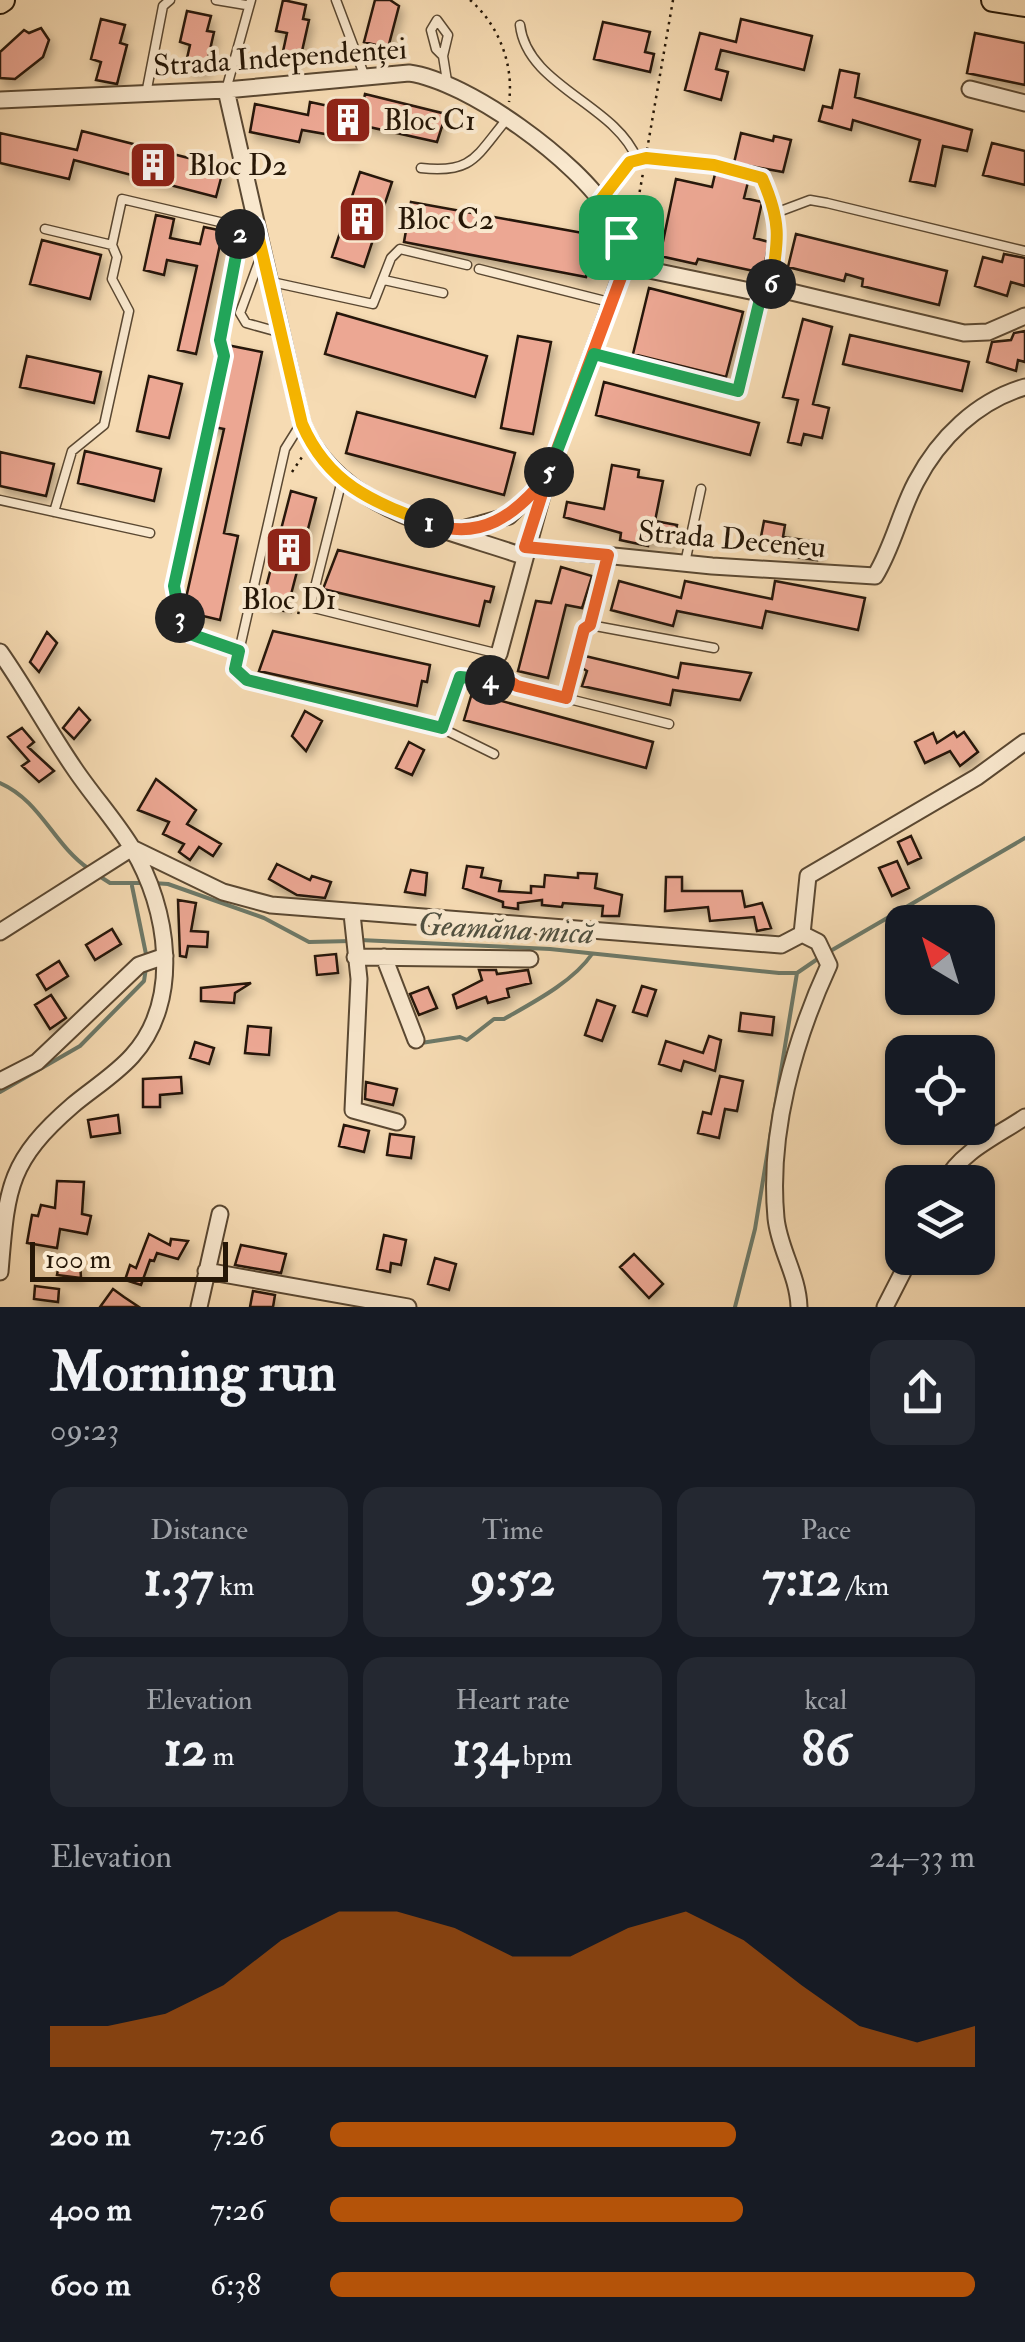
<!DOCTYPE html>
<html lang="en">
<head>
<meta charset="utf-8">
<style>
  body { margin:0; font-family:"IM FELL Double Pica",serif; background:#242831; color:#f1f3f6; height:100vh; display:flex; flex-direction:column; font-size:38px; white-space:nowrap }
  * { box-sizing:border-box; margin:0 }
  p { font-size:32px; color:#9ea1a6 }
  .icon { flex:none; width:55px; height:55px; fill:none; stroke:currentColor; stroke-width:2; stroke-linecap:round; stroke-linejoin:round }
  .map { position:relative; height:1307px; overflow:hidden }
  .panel { display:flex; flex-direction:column; background:#171b24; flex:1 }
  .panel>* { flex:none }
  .needle { width:65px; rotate:322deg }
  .buttons { position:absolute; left:885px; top:905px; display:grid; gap:20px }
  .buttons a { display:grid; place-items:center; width:110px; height:110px; border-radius:20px; background:#171b24; box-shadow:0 2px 8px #0004; font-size:50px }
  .scale { position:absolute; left:30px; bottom:25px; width:198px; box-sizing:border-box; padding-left:10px; border:5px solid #261707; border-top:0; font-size:28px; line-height:35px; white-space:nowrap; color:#261707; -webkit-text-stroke:8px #f9e8ce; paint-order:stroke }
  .pin { position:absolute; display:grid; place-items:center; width:85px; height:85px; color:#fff; margin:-42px; border-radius:20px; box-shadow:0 5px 15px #0006 }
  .km { position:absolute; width:50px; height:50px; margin:-25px; border-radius:50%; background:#222; color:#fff; font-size:28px; line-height:50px; text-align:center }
  .round { display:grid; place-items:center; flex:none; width:105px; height:105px; border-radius:20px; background:#242831 }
  .summary { display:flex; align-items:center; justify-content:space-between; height:170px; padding:0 50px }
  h1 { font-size:55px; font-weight:800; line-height:75px }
  .figures { display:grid; grid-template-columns:repeat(3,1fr); gap:15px; height:170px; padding:10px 50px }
  .figures div { display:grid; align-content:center; border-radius:20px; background:#242831; text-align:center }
  .figures b { font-size:50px; font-weight:800 }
  .figures small { font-size:28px; font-weight:400 }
  .figures p { font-size:28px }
  .chart { height:280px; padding:20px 50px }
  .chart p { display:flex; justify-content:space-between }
  .chart svg { width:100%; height:180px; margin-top:10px; fill:#b45309; opacity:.7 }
  ul { padding:0 50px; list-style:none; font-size:32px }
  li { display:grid; grid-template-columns:160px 120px 1fr; align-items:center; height:75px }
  li i { height:25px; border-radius:12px; background:#b45309 }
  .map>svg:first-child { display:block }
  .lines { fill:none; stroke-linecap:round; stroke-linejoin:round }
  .stream { stroke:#6d7968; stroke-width:4 }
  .building { fill:#eca793; stroke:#261707; stroke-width:2.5; filter:url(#shadow) }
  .lane-casing { stroke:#5a4832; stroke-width:11 }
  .street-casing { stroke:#5a4832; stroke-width:19 }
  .primary-casing { stroke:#261707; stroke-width:26 }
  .path { stroke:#261707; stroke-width:2.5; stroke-dasharray:2.5 5; stroke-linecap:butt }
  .lane { stroke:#f9e8ce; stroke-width:8 }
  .street { stroke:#f9e8ce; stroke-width:15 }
  .primary { stroke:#f6dbb3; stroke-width:22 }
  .split-1-casing { stroke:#fff; stroke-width:20 }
  .split-2-casing { stroke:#fff; stroke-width:20 }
  .split-3-casing { stroke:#fff; stroke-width:20 }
  .split-4-casing { stroke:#fff; stroke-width:20 }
  .split-5-casing { stroke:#fff; stroke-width:20 }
  .split-6-casing { stroke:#fff; stroke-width:20 }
  .split-7-casing { stroke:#fff; stroke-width:20 }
  .split-1 { stroke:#f0652b; stroke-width:12 }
  .split-2 { stroke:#f5b400; stroke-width:12 }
  .split-3 { stroke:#22a559; stroke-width:12 }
  .split-4 { stroke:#22a559; stroke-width:12 }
  .split-5 { stroke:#f0652b; stroke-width:12 }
  .split-6 { stroke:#22a559; stroke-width:12 }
  .split-7 { stroke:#f5b400; stroke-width:12 }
  .labels { text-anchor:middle; stroke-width:8; stroke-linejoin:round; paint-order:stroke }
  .street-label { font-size:30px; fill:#261707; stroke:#f9e8ce }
  .poi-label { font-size:30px; fill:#261707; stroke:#f9e8ce; text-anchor:start }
  .water-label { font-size:32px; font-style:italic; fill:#505040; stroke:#f9e8ce }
</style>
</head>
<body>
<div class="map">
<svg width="1025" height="1307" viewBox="0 0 1025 1307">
  <defs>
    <filter id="shadow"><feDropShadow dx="3.5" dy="6" stdDeviation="5" flood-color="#0004"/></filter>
  </defs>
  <rect width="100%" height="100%" fill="#f6dbb3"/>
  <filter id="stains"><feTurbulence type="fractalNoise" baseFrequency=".002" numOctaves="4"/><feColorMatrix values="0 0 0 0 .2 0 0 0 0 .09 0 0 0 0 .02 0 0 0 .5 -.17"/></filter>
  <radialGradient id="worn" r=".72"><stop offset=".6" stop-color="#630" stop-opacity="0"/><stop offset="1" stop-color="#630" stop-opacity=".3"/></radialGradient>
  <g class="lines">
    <path class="stream" d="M0,783c41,18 53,61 89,86
      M96,874l14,9h33
      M153,883l15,1 96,34 45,24 42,-1
      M132,886l15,73
      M360,940l190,9 229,24h18l22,-15
      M827,953l198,-115
      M421,1043l39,-6 7,3 27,-21h10c28,-16 69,-37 88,-65
      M0,1092l80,-46 64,-65 2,-13
      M735,1307l20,-78 42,-256"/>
  </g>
  <path class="building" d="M283,0l23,5 -3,14 6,1 -9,40 -18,-4 5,-23 -11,-2z
    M375,0h15l9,6 -11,42 -24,-6z
    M187,11l24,5 -4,15 7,1 -9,40 -20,-5 5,-22 -10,-3z
    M101,19l24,6 -5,18 7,2 -10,39 -21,-4 5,-18 -10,-3z
    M741,19l71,17 -8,34 -83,-20 -5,19 12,3 -7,28 -36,-10 15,-57 36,9z
    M603,22l47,10 -5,20 9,2 -4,18 -56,-13z
    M41,28l8,12 -6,17 -28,22 -15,-1v-26l24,-22 5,3z
    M975,33l50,10v42l-58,-12z
    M840,70l19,4 -4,23 117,33 -5,21 -24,-5 -8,40 -25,-5 10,-41 -67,-20 -2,10 -32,-9 4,-15 9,2z
    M365,94l81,20 -9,28 -77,-17 -6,14 -52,-9 -3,12 -49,-10 5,-28 53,11 2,-13 51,11z
    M82,131l142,36 -8,30 -142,-37 -5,19 -69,-16v-30l77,17z
    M741,133l32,8 1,-5 17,4 -8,32 -49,-9z
    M992,143l33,8v34l-42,-10z
    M360,172l32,10 -28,85 -32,-10z
    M715,174l33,8 -4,16 18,4 -8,36 15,4 -6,31 -65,-14 -2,5 -36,-8 16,-77 36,8z
    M411,202l183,33 -8,42 -182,-35z
    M156,215l18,4 -4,19 30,6 4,-17 19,4 -27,123 -18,-4 19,-84 -30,-6 -3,15 -20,-5z
    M796,234l151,37 -8,34 -77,-19 1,-7 -17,-5 -2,7 -56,-14z
    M42,240l59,15 -11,44 -60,-15z
    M1004,254l21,4v28l-14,-4 -4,14 -32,-10 8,-29 19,5z
    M649,288l94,24 -17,65 -93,-23z
    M337,313l150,43 -12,41 -150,-43z
    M803,319l29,8 -19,77 16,4 -7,30 -18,-4 -3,11 -13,-3 10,-42 -15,-3z
    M1025,331v31l-7,-2 -2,11 -29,-9 5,-20 19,-2 3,-7z
    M850,335l119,27 -7,29 -119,-27z
    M518,336l33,6 -18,92 -32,-6z
    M222,344l40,8 -38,181 14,3 -18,84 -34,-8 -2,-5 40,-178 -20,-4z
    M27,356l74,16 -7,31 -74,-16z
    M149,376l33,8 -13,54 -32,-7z
    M604,382l155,41 -9,32 -154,-40z
    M357,412l158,41 -11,42 -158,-42z
    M85,451l76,18 -7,32 -76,-18z
    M0,452l54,12 -8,32 -46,-10z
    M612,465l27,5 -1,7 25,4 -8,40 22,4 -4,18 -24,-4 -1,7 -28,-6 1,-7 -57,-16 3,-15 37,7z
    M291,491l25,7 -29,112 -25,-7z
    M764,521l21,4 -2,12 36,5 -2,18 -21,-3 1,-8 -37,-7z
    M338,550l156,37 -4,15 -5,-1 -6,25 -156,-37z
    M561,567l31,9 -10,32 -16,-3 -18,73 -30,-7 18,-70 15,2z
    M619,581l62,17 4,-17 87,18 3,-18 90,17 -7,32 -92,-19 -4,17 -85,-17 -4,15 -62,-16z
    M273,631l157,34 -3,17 -5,-1 -5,25 -158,-35z
    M47,632l10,11 -18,29 -9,-10z
    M585,656l93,22 3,-15 70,10 -11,27 -67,-10 -3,15 -88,-19 5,-15 -5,-3z
    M472,693l181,49 -7,26 -182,-48z
    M79,708l11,12 -16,19 -11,-11z
    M305,711l17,10 -16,30 -14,-15z
    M22,728l12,14 -6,5 26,24 -15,11 -17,-16 7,-5 -21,-24z
    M954,732l3,5 7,-5 14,20 -18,14 -10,-15 -25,12 -10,-21 18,-9 4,10z
    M409,742l15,8 -12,25 -16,-7z
    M156,779l40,31 -9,14 34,20 -8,12 -14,-9 -9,13 -11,-8 5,-8 -21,-10 6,-12 -31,-12z
    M911,836l10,22 -13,6 -10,-22z
    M897,861l12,27 -17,8 -13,-28z
    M277,864l33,16 2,-4 19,6 -6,16 -28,-3 -28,-16z
    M467,866l16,2 -2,9 20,4 -2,10 32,2v-7l13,1 1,-12 33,3v-5l19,1 -2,14 27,7 -3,21h-17l1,-10 -40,-3 -1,4 -20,-2v-5l-24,3v6l-15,-2v-5l-40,-14z
    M411,870l16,3 -2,22 -20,-3z
    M666,877h16v14h60l3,16 17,-4 9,25 -14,3 -3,-14 -44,4 -2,-14 -43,4z
    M178,900l18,3 -5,28 17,1 -1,15 -19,-1 -2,11 -6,-1z
    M112,929l9,15 -26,16 -9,-15z
    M336,954l2,19 -21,2 -2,-19z
    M59,961l9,15 -22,14 -9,-15z
    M479,970h17l1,4 31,-4 3,13 -24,6 2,8 -21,6 -2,-6 -29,11 -4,-13 29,-15z
    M251,983l-16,10 -1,10 -33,-2v-13z
    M642,986l14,4 -9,26 -14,-4z
    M428,987l9,21 -18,7 -9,-21z
    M51,995l15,23 -16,11 -15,-24z
    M597,1000l18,6 -13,35 -17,-6z
    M741,1013l33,4 -2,18 -33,-4z
    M248,1026l23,2 -2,27 -24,-2z
    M709,1036l12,4 -6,31 -31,-10 -3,10 -22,-7 7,-23 37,12z
    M195,1042l19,6 -5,16 -19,-6z
    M720,1076l23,5 -6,30 -12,-2 -6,29 -21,-5 5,-21 8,2z
    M181,1077l1,16 -22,2v12h-17v-28z
    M366,1082l31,7 -4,16 -28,-6z
    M118,1115l2,18 -29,4 -3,-17z
    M344,1125l25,6 -5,21 -25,-6z
    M390,1134l24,3 -3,21 -24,-3z
    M57,1181l27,1 -2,32 9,2 -4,18 -27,-5 -3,19 -30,-5 5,-28 6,1 3,-11 14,3z
    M149,1234l21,11 1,-6 17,2 -10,18 -21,-6 -3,8 -4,-1 -9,25 -16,-5 5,-15 6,3z
    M384,1235l22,5 -5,25 -10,-2 -1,9 -13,-3z
    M241,1245l45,9 -5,19 -46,-8z
    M634,1254l29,30 -14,14 -29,-31z
    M435,1258l21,6 -7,26 -21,-6z
    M60,1259l20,3 1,16 -24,-3z
    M35,1286l24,3 -1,13 -24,-3z
    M113,1289l11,8 15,10h-39z
    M253,1291l22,4 -2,12h-23z"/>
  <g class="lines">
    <g class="lane-casing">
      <path id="lane" d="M216,0l30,5
        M336,0l29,77
        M520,25c7,61 95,79 117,134
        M443,56l-7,-7 -5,-19 6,-10 11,15 -5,21 4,25
        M226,90l25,-90
        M146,94l17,-88 7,-6
        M421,168c52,6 55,-12 86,-49
        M601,200c8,-12 17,-30 29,-38 14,-9 114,8 132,16 21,46 16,65 8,113
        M778,212l32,-12 17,3 198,48
        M45,229l67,16
        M261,256l-21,57 6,10 36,10
        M479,269l134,34
        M384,280l59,13
        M272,282l101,22 18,-46 9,-9 67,16
        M594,354l144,37 24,-99
        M300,425l-15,24 -50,220 12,11 186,44 61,30
        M207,441c-10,42 -47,148 -25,184 9,16 41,20 57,26
        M342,480l-32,127 189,47 1,21 17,11 152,38
        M0,500l150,33
        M54,512l18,-61 32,-26 25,-114 -17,-32 5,-22 -5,-12 10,-46 119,28 15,-1
        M685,563l16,-74
        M590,625l17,-68
        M566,698l18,-69 6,-4 124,23
        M442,728l18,-51 25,5 15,-7"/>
    </g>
    <g class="street-casing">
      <path id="street" d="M970,89l55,14
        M226,90l76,334c37,86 140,104 221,132
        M0,100l226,-10 183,-17c59,8 170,89 200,140 10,17 14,33 16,52l-78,212 -48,177
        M625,265l125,26 33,-1 181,43 24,-1 37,-16
        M459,530l50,-14 31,-31
        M525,547l187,19 163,10c18,-29 25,-64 41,-94 23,-44 61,-81 109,-95
        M0,652c26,37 48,78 74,116 18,27 41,52 58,80 37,61 50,153 0,208 -17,19 -40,33 -59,49 -66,57 -66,84 -73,167
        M132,848l91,44 48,13 510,40 21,-11 6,-58 169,-99 48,-35
        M352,914l7,65 -6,131 44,12
        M0,932l132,-84
        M355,957l175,2
        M384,957l32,83
        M0,1081l37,-19 102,-97 26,-9
        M945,1182c15,-30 52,-46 80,-65
        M206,1271l202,36
        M199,1307l21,-93
        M799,1307c-1,-32 -20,-58 -23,-89 -8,-85 18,-177 53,-253l-11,-23 -16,-8
        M885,1307l25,-49"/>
    </g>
    <g class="primary-casing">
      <path id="primary" d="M993,0l32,5
        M0,2l3,-2"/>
    </g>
    <path class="path" d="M470,0c29,25 44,65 39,102
      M647,150l26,-150
      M633,229l10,-56
      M209,431l31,-193
      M292,472l12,-18
      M260,608l40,5"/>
    <use href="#lane" class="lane"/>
    <use href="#street" class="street"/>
    <use href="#primary" class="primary"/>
  </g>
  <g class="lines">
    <g class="split-1-casing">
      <path id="split-1" d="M429,523c51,19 87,-8 118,-47l79,-212 -5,-27"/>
    </g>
    <g class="split-2-casing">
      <path id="split-2" d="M240,234l2,-7 14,-1 46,198c26,60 69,77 127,99"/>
    </g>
    <g class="split-3-casing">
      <path id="split-3" d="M180,618l-6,-32 50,-230 -4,-16 20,-106"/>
    </g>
    <g class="split-4-casing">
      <path id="split-4" d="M180,618l10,16 49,17 -4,18 12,11 195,48 18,-51 30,3"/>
    </g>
    <g class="split-5-casing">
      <path id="split-5" d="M490,680l10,-5 17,11 49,12 18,-69 6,-4 18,-70 -83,-8 24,-75"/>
    </g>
    <g class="split-6-casing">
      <path id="split-6" d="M549,472l45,-118 144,37 24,-100h8l1,-7"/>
    </g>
    <g class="split-7-casing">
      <path id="split-7" d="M621,237l-21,-36 30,-39 16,-4 68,7 48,13c19,43 17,61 9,106"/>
    </g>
    <use href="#split-1" class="split-1"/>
    <use href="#split-2" class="split-2"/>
    <use href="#split-3" class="split-3"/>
    <use href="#split-4" class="split-4"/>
    <use href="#split-5" class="split-5"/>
    <use href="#split-6" class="split-6"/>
    <use href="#split-7" class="split-7"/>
  </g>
  <defs>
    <g id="building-square" transform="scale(2.5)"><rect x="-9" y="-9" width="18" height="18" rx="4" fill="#8f2418" stroke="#f9e8ce"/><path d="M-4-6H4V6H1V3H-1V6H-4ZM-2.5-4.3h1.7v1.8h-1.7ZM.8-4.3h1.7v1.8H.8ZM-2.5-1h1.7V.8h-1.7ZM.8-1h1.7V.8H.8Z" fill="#fff"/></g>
  </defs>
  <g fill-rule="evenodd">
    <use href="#building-square" x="348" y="120"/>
    <use href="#building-square" x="153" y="165"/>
    <use href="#building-square" x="362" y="219"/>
    <use href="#building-square" x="289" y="550"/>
  </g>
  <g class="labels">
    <g class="street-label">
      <text transform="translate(280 57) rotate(-4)" y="10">Strada Independenței</text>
      <text transform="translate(732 539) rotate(5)" y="10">Strada Deceneu</text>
    </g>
    <g class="poi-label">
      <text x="383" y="130">Bloc C1</text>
      <text x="188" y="175">Bloc D2</text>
      <text x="397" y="229">Bloc C2</text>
      <text x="289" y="609" text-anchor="middle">Bloc D1</text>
    </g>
    <g class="water-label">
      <text transform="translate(506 928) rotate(3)" y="11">Geamăna mică</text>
    </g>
  </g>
  <rect width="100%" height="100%" filter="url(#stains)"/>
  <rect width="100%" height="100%" fill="url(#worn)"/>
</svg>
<div class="buttons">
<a><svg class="needle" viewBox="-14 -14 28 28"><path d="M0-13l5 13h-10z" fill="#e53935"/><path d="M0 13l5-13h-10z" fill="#9ea1a6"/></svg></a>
<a><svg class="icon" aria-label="locate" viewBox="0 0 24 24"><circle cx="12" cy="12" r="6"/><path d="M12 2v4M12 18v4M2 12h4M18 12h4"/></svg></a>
<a><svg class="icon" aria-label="layers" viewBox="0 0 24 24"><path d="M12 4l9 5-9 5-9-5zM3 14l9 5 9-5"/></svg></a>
</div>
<div class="scale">100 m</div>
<div class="pin" style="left:621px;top:237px;background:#1e9e55"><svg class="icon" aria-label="arrive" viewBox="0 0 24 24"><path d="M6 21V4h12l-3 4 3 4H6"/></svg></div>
<b class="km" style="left:429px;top:523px">1</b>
<b class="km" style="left:240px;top:234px">2</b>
<b class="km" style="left:180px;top:618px">3</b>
<b class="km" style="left:490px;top:680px">4</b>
<b class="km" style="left:549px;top:472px">5</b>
<b class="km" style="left:771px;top:284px">6</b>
</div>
<section class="panel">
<div class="summary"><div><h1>Morning run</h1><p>09:23</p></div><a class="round"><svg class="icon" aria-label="share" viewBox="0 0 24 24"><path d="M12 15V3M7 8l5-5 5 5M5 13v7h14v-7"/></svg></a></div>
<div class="figures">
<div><p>Distance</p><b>1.37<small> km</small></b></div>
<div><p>Time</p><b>9:52</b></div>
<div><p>Pace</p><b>7:12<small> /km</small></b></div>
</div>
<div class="figures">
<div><p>Elevation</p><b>12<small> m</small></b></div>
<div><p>Heart rate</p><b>134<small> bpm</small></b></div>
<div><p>kcal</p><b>86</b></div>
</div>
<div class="chart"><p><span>Elevation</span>24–33 m</p>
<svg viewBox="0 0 160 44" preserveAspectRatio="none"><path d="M0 44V34L10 34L20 31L30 24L40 13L50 6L60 6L70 10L80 17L90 17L100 10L110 6L120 13L130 24L140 34L150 38L160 34V44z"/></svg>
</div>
<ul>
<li><b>200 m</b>7:26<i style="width:63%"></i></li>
<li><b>400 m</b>7:26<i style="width:64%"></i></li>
<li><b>600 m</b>6:38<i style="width:100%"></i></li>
</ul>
</section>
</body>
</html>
